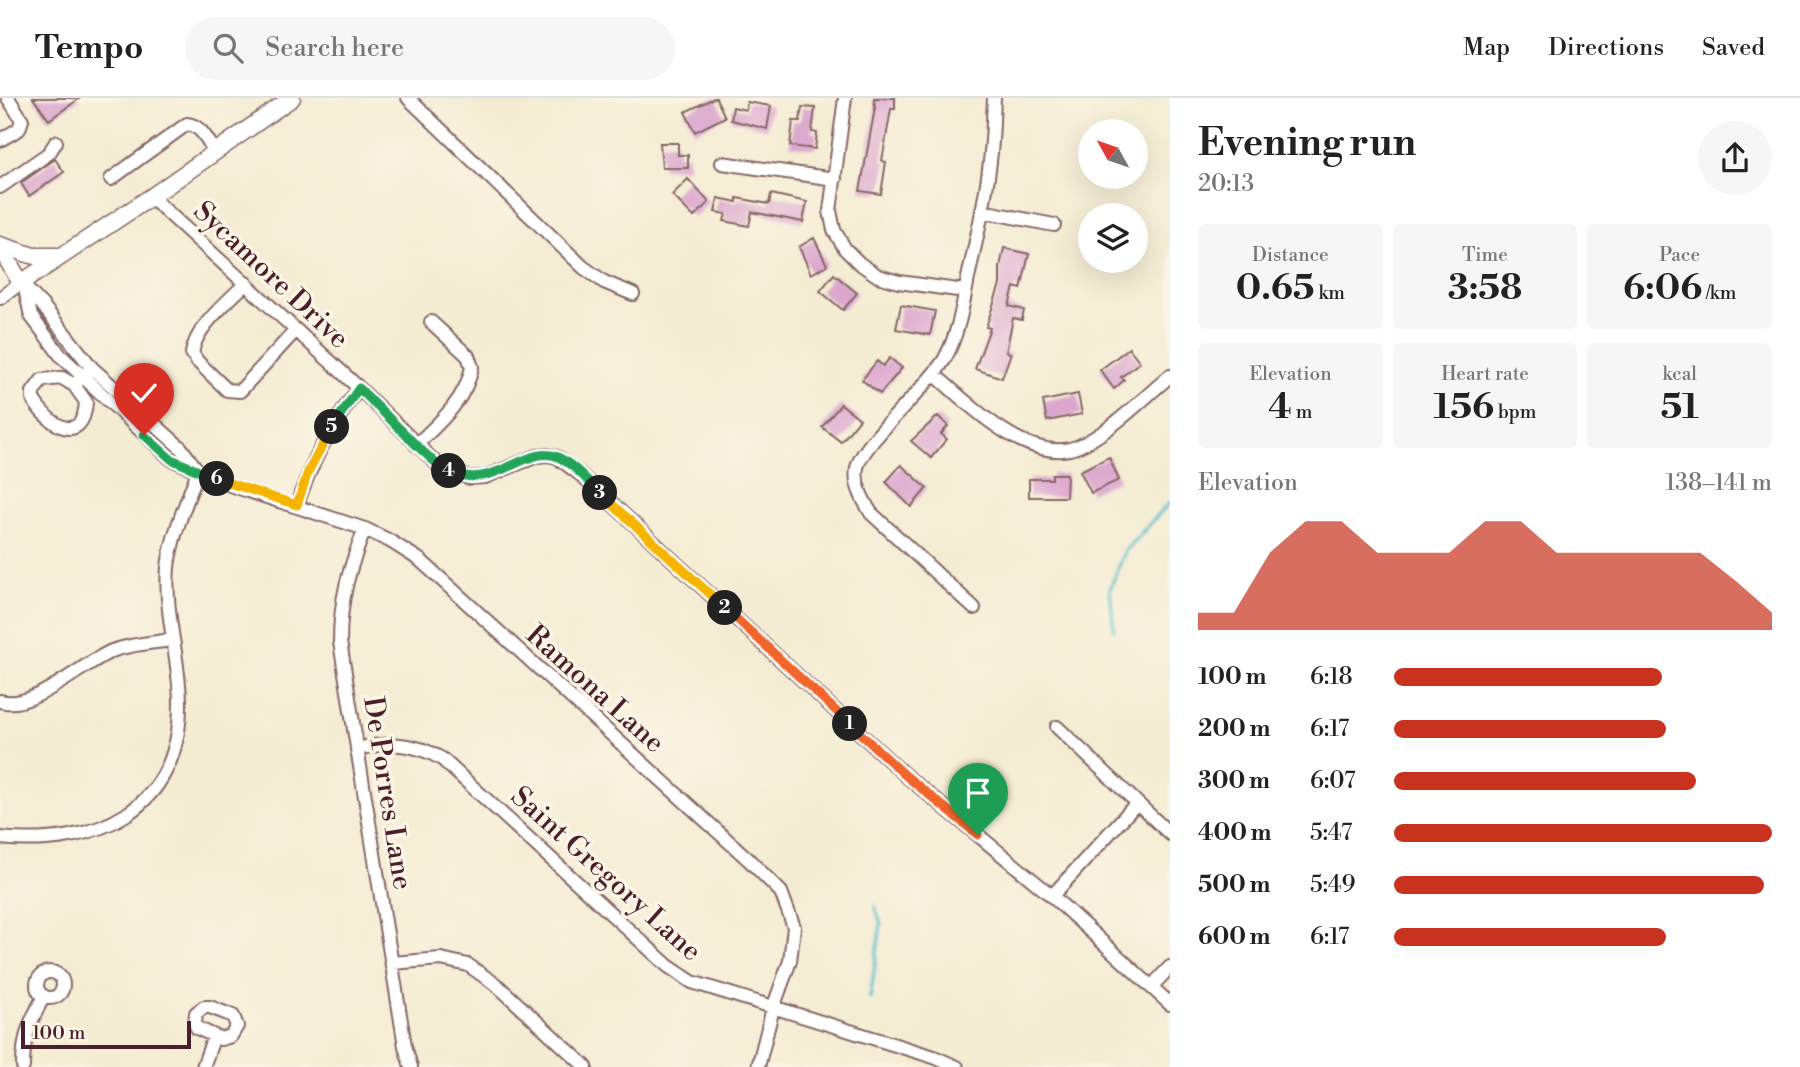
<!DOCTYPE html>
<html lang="en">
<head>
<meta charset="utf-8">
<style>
  body { margin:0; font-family:"Libre Bodoni",serif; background:#f6f6f6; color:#222; height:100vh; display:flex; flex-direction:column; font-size:26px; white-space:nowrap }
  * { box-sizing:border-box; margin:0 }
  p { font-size:23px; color:#767676 }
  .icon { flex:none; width:38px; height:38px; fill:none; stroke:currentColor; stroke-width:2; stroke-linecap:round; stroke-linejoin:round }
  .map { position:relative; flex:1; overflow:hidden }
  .drawer { display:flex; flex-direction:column; background:#fff; width:630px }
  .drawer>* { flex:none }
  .needle { width:46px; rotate:310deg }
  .buttons { position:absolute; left:1078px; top:21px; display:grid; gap:14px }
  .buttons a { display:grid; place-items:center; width:70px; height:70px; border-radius:50%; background:#fff; box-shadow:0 7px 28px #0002; font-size:35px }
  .scale { position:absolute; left:21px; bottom:18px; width:170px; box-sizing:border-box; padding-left:7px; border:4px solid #4a1f2b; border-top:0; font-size:19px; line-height:24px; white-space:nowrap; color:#4a1f2b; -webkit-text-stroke:5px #fcf5e5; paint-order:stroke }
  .pin { position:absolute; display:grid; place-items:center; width:60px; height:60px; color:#fff; margin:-72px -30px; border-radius:50% 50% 50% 0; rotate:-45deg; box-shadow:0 0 7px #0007 }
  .pin .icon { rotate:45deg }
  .km { position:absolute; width:35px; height:35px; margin:-18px; border-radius:50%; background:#222; color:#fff; font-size:19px; line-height:35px; text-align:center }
  .round { display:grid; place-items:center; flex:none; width:74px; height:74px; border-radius:37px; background:#f6f6f6 }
  .overview { display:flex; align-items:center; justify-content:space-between; height:119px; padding:0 28px }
  h1 { font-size:38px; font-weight:800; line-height:52px }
  .metrics { display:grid; grid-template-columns:repeat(3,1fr); gap:10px; height:119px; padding:7px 28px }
  .metrics div { display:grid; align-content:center; border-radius:7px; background:#f6f6f6; text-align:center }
  .metrics b { font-size:35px; font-weight:800 }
  .metrics small { font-size:19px; font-weight:400 }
  .metrics p { font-size:19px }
  .chart { height:196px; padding:14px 28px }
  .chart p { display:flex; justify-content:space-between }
  .chart svg { width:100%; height:126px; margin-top:7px; fill:#c8321e; opacity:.7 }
  ul { padding:0 28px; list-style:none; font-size:23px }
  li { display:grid; grid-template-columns:112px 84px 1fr; align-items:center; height:52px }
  li i { height:18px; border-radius:9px; background:#c8321e }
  header { display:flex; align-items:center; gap:42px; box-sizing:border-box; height:98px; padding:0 35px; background:#fff; border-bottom:2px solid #e0e0e0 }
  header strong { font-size:33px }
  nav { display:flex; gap:38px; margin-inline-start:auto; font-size:24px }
  .search { width:490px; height:63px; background:#f6f6f6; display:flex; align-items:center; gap:18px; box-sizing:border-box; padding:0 24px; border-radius:38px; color:#767676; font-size:26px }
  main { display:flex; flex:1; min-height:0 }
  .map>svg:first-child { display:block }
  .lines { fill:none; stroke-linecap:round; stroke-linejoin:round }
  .stream { stroke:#51bccd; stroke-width:3.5 }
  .building { fill:#dca7cf }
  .minor-casing { stroke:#866766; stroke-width:16 }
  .major-casing { stroke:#866766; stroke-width:19 }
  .minor { stroke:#fff; stroke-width:12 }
  .major { stroke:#fff; stroke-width:16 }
  .split-1-casing { stroke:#fff; stroke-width:14 }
  .split-2-casing { stroke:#fff; stroke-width:14 }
  .split-3-casing { stroke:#fff; stroke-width:14 }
  .split-4-casing { stroke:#fff; stroke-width:14 }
  .split-5-casing { stroke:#fff; stroke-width:14 }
  .split-6-casing { stroke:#fff; stroke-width:14 }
  .split-7-casing { stroke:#fff; stroke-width:14 }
  .split-1 { stroke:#f0652b; stroke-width:9 }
  .split-2 { stroke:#f0652b; stroke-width:9 }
  .split-3 { stroke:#f5b400; stroke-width:9 }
  .split-4 { stroke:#22a559; stroke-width:9 }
  .split-5 { stroke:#22a559; stroke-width:9 }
  .split-6 { stroke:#f5b400; stroke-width:9 }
  .split-7 { stroke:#22a559; stroke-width:9 }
  .labels { text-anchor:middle; stroke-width:7; stroke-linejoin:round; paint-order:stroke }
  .street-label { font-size:28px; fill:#4a1f2b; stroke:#fcf5e5 }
</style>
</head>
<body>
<header>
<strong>Tempo</strong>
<div class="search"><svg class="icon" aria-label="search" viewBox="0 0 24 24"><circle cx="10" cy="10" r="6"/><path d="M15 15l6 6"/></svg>Search here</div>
<nav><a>Map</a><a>Directions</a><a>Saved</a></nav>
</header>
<main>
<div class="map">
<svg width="1170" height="969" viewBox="0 0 1170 969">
  <rect width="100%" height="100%" fill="#fcf5e5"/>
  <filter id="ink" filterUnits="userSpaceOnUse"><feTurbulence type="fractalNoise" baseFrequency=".0143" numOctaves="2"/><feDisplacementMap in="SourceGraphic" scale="14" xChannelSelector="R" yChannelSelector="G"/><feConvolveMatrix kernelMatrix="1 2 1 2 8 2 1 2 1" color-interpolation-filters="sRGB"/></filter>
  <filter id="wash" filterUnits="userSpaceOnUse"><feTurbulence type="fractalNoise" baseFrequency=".00686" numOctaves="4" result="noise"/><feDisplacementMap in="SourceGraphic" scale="28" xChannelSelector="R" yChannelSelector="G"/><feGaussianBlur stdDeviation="1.57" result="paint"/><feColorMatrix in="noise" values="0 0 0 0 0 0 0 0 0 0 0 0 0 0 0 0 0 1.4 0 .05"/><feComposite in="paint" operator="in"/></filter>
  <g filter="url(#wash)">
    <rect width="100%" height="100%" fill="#f4ecd3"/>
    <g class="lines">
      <path class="stream" d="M1114,532l-4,-41 15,-38 45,-49
        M870,900l11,-74 -6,-18"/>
    </g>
    <g id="blocks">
      <path class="building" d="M33,0h47l-31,22z
        M714,0h2l9,19 -30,15 -10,-20z
        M874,0h21v11h-4l-9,52 4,1 -5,32 -21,-3 15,-83z
        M747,4l24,4 -4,23 -36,-9 2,-13 13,3z
        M802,9l13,1 -3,24 5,1 -2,16 -25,-3 3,-25h7z
        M660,45h18v12h10v13h-26z
        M55,61l9,13 -35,24 -8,-13z
        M688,81l21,23 -15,15 -22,-22z
        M771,96l36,8 -4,20 -51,-10 -3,14 -25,-5 2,-7 -11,-2 3,-14 19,4v-4l32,6z
        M814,140l13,27 -16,9 -12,-27z
        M1004,150l25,6 -8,35 -7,-2 -5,19 15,4 -2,10 -9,-2 -7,34 5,1 -9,25 -27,-9 15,-41 -4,-1 14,-43v-17z
        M834,176l23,19 -14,17 -23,-19z
        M901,207l34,6 -5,24 -34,-6z
        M1129,250l11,14 -19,15 3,3 -10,9 -14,-19z
        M890,260l12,10 -22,26 -18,-14 15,-19 6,5z
        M1078,296l4,20 -35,7 -4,-20z
        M841,306l19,15 -19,23 -19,-15z
        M938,318l10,10 -7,8 6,5 -16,19 -20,-17z
        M1109,359l10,23 -28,13 -11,-22z
        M901,367l26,23 -16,19 -25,-25z
        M1052,376h15l-1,23h-37v-18h23z"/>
    </g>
  </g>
  <g filter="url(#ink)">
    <use href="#blocks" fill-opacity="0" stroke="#866766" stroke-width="2"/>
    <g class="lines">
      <g class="minor-casing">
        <path id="minor" d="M408,0l175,169 21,15 29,12
          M845,0l-15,113 4,19 11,19 14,14 19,13 21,6 66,9
          M0,42l19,-11 3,-9 -14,-22
          M722,65l113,16
          M111,81l76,-55c14,1 21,17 28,28
          M0,89l49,-34 7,-11
          M151,99l208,191 80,78 30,12 16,-1 52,-21 10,-1 10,2 24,18 324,300 147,121 118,108
          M982,113l72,14
          M246,185c-18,19 -50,43 -54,70l5,8 30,29 13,1 56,-61
          M25,191l6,27 30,40 110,103 59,26 135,44 25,12 30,19 329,300 32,32 13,35 -4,34 -17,47 -15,59
          M0,200l21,-15 22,23 49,62 89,80 17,23
          M935,277c34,29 95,92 144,71 33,-15 63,-47 91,-70
          M74,287l12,17c-3,46 -39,22 -53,-3v-7l9,-12 20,-2 12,7 12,-12
          M416,347c23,-22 50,-45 56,-78l-4,-11 -37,-34
          M297,407c14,-44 35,-80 62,-117
          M365,431c-16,39 -25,70 -25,113l65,404 6,21
          M974,510l-103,-95c-8,-13 -17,-29 -14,-45 4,-24 70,-80 87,-108 14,-24 19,-55 24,-82 9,-42 19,-84 23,-126 2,-18 2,-36 3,-54
          M0,603c33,10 81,-37 112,-50 18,-7 40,-8 59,-11
          M1057,629l113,107
          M357,651c31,-7 57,-7 85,10l226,207 24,16 242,75 23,10
          M0,740c95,10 180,-27 180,-134 0,-45 -16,-91 -12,-137 4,-33 19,-65 30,-96
          M1052,798l84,-92
          M392,865l49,-4 27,6 30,21 88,81
          M37 887a13 13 0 1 1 26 0a13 13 0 1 1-26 0Z
          M1151,889l19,-20
          M204,909h6l23,9 4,10 -6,10 -10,3 -24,-11 -2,-5 1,-10z
          M23,969c0,-31 7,-45 21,-71
          M203,969l11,-31"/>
      </g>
      <g class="major-casing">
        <path id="major" d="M0,147l34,11h28
          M0,150l21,35 130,-86 141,-99"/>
      </g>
      <use href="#minor" class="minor"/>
      <use href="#major" class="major"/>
    </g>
  </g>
  <g class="lines" filter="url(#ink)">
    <g class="split-1-casing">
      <path id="split-1" d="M850,626l55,51 73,60"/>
    </g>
    <g class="split-2-casing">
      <path id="split-2" d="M725,510l125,116"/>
    </g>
    <g class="split-3-casing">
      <path id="split-3" d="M600,395l125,115"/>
    </g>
    <g class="split-4-casing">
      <path id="split-4" d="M449,373c44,22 78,-28 109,-14 16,8 30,24 42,36"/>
    </g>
    <g class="split-5-casing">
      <path id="split-5" d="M332,329l27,-39 57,57 23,21 10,5"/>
    </g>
    <g class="split-6-casing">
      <path id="split-6" d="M217,381l80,26 11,-33 24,-45"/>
    </g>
    <g class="split-7-casing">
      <path id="split-7" d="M144,337l27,24 46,20"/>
    </g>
    <use href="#split-1" class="split-1"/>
    <use href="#split-2" class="split-2"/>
    <use href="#split-3" class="split-3"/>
    <use href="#split-4" class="split-4"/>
    <use href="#split-5" class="split-5"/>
    <use href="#split-6" class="split-6"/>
    <use href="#split-7" class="split-7"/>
  </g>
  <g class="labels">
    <g class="street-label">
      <text transform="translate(272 176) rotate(43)" y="10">Sycamore Drive</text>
      <text transform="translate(596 590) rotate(42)" y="10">Ramona Lane</text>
      <text transform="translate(389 695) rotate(81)" y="10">De Porres Lane</text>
      <text transform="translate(607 775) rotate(42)" y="10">Saint Gregory Lane</text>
    </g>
  </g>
</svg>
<div class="buttons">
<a><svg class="needle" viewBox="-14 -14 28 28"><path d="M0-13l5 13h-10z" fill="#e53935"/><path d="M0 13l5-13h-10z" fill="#767676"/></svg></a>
<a><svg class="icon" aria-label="layers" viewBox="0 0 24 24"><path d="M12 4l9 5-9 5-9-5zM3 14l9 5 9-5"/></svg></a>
</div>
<div class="scale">100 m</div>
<div class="pin" style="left:978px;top:737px;background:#1e9e55"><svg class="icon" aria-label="arrive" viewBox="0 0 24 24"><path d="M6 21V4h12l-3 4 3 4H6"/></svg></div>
<div class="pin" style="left:144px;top:337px;background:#d93025"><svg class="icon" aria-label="check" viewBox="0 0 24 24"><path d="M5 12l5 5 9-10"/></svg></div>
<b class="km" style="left:850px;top:626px">1</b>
<b class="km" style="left:725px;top:510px">2</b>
<b class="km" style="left:600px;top:395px">3</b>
<b class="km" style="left:449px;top:373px">4</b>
<b class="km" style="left:332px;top:329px">5</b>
<b class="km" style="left:217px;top:381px">6</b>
</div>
<section class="drawer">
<div class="overview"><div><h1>Evening run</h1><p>20:13</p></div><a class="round"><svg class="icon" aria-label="share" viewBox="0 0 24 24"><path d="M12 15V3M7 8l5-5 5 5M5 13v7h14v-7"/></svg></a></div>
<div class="metrics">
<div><p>Distance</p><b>0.65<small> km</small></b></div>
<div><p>Time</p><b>3:58</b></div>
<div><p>Pace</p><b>6:06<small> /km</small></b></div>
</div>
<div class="metrics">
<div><p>Elevation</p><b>4<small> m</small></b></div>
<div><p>Heart rate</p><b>156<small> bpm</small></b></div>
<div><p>kcal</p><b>51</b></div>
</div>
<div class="chart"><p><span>Elevation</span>138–141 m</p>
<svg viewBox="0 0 160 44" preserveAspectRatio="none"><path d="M0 44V38L10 38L20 17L30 6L40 6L50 17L60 17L70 17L80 6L90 6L100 17L110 17L120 17L130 17L140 17L150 27L160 38V44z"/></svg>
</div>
<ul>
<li><b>100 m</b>6:18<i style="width:71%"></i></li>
<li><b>200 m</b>6:17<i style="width:72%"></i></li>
<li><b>300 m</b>6:07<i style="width:80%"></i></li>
<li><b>400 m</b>5:47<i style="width:100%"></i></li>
<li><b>500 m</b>5:49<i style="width:98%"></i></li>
<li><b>600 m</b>6:17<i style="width:72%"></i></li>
</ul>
</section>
</main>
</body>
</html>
